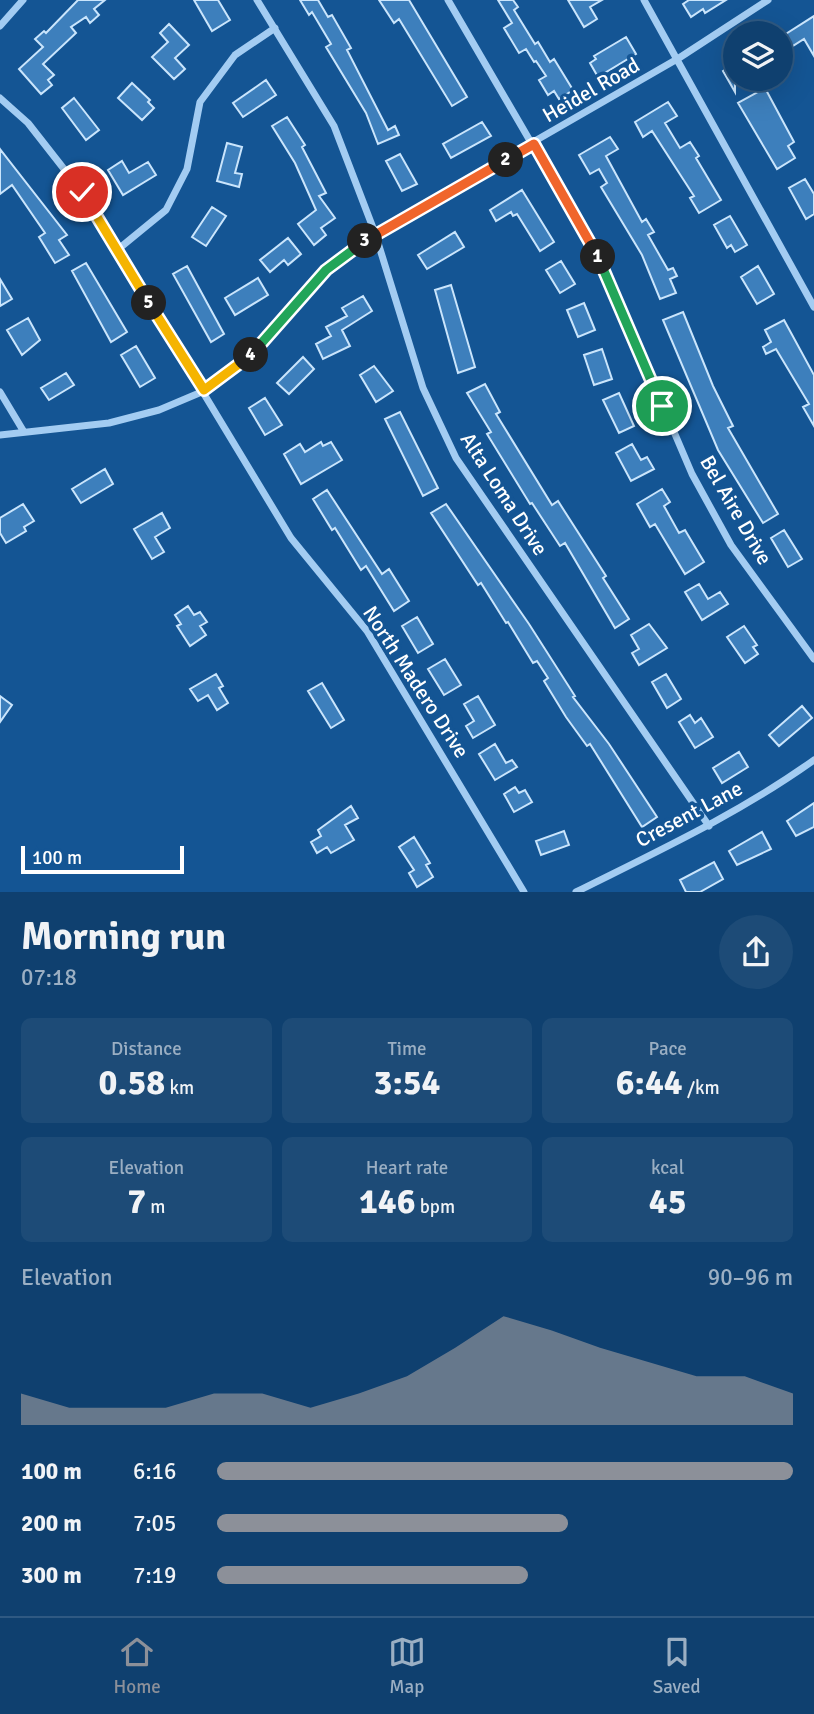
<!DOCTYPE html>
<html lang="en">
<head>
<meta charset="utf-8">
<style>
  body { margin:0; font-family:Signika,sans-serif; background:#1d4b77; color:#f1f3f6; height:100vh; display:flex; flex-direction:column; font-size:26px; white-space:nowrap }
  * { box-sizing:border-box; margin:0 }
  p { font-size:23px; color:#9bafc3 }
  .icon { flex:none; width:38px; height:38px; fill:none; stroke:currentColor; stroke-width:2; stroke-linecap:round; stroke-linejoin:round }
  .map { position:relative; height:892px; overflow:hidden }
  .details { display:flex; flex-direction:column; background:#0f406f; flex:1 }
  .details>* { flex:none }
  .fabs { position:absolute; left:723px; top:21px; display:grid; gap:14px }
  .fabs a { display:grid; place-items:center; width:70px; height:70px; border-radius:50%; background:#0f406f; box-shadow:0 7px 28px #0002,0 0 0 2px #2f5982; font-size:35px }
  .scale { position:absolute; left:21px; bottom:18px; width:163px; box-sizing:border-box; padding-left:7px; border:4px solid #fff; border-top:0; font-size:19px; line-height:24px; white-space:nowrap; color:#fff; -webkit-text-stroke:5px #145594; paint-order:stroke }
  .pin { position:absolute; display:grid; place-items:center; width:60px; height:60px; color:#fff; margin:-30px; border:4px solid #fff; border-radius:50%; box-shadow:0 2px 7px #0007 }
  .km { position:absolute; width:35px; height:35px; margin:-18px; border-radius:50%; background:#222; color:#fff; font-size:19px; line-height:35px; text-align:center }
  .round { display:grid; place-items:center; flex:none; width:74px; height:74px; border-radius:37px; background:#1d4b77 }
  .overview { display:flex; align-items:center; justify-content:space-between; height:119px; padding:0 21px }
  h1 { font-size:38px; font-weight:700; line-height:52px }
  .stats { display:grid; grid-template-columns:repeat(3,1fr); gap:10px; height:119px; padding:7px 21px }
  .stats div { display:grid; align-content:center; border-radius:10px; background:#1d4b77; text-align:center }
  .stats b { font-size:35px; font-weight:700 }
  .stats small { font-size:19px; font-weight:400 }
  .stats p { font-size:19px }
  .chart { height:196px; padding:14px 21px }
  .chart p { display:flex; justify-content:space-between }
  .chart svg { width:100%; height:126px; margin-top:7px; fill:#8c9099; opacity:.7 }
  ul { padding:0 21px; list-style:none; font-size:23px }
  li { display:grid; grid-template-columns:112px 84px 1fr; align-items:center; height:52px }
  li i { height:18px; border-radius:9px; background:#8c9099 }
  .dock { display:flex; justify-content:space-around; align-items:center; height:98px; border-top:2px solid #2f5982; background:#0f406f; font-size:19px; color:#9bafc3 }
  .dock a { display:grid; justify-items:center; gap:4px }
  .dock .current { color:#8c9099 }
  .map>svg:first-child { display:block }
  .building { fill:#3d7fbc; stroke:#cae5fc; stroke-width:2 }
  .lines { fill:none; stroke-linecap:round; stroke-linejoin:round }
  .street { stroke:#a3ccf2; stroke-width:7 }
  .split-1-casing { stroke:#fff; stroke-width:14 }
  .split-2-casing { stroke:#fff; stroke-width:14 }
  .split-3-casing { stroke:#fff; stroke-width:14 }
  .split-4-casing { stroke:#fff; stroke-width:14 }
  .split-5-casing { stroke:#fff; stroke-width:14 }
  .split-6-casing { stroke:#fff; stroke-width:14 }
  .split-1 { stroke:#22a559; stroke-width:9 }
  .split-2 { stroke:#f0652b; stroke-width:9 }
  .split-3 { stroke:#f0652b; stroke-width:9 }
  .split-4 { stroke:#22a559; stroke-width:9 }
  .split-5 { stroke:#f5b400; stroke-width:9 }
  .split-6 { stroke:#f5b400; stroke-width:9 }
  .labels { text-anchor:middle; stroke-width:7; stroke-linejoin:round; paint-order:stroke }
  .street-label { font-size:21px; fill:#fff; stroke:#145594 }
</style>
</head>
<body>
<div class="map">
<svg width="814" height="892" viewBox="0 0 814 892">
  <rect width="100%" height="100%" fill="#145594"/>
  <path class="building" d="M78,0h27l-11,9 5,6 -9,8 -4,-6 -15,10 5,6 -33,31 11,11 -6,5 4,5 -11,9 -22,-25 24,-22 -8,-8 9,-8 2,2z
    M194,0h24l12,20 -18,11z
    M300,0h18l10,17 4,-2 19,33 -4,2 41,80 7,-4 4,9 -21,9 -12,-31 -40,-66 5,-3 -19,-32 -3,3z
    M379,0h30l58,97 -15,9 -53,-87 -5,4z
    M498,0h15l5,7 -4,3 21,34 3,-2 12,20 4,-3 19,31 -14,9 -5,-8 -6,4 -9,-15 7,-4 -10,-15 -2,1 -8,-13 -7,4 -15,-25 8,-5z
    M568,0h34l-12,7 7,12 -13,8z
    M689,0h37l-21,13 -2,-4 -12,8 -8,-13z
    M814,16v40l-10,-17 -16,10 -7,-12z
    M169,24l20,21 -14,13 10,11 -11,10 -22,-22 16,-15 -8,-9z
    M626,37l10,17 -38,23 -8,-14 6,-4 -2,-3z
    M735,63v29l-12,-21z
    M266,80l10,15 -33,22 -10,-14z
    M132,83l18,17 -2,2 6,6 -12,12 -24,-22z
    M765,88l29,54 -6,4 7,12 -18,11 -39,-66z
    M74,98l25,32 -13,10 -24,-32z
    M668,102l9,14 -12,7 15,25 10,-6 9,14 -3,2 25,42 -22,13 -9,-15 4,-2 -42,-65 -9,6 -8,-15z
    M287,117l18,28 -3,2 24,46 -7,3 16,22 -14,10 5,7 -12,10 -16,-21 18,-14 -21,-47 -23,-37z
    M482,122l9,14 -40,22 -8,-14z
    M610,137l8,12 -12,7 36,66 4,-3 8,13 -6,3 20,35 5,-2 4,8 -7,3 6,14 -16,6 -18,-44 -41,-68 6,-4 -8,-14 -9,5 -11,-19z
    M227,143l15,4 -7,26 7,1 -3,13 -22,-6z
    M0,149l67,86 -8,5 10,15 -14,8 -16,-26 6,-4 -33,-48 -12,9z
    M400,154l17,30 -15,7 -16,-30z
    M122,161l7,12 19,-11 8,13 -33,20 -15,-25z
    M805,179l9,15v20l-8,5 -17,-31z
    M522,190l32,52 -14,9 -23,-37 -4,2 -2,-4 -15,9 -6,-11z
    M212,207l14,9 -20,30 -14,-9z
    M730,216l17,29 -12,7 -4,-7 -4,3 -13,-23z
    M455,232l9,15 -37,22 -9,-14z
    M288,238l13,16 -13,11 -4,-5 -14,12 -10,-12z
    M561,261l14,23 -15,9 -14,-23z
    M86,263l41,69 -16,10 -39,-71z
    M187,266l37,68 -13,8 -38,-68z
    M758,266l16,28 -17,10 -16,-27z
    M258,278l10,17 -33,20 -10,-17z
    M0,279l12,20 -12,7z
    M451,285l24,82 -17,6 -23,-83z
    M363,296l9,15 -30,19 8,16 -27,13 -7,-15 15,-8 -5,-9 21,-11 -5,-8z
    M584,303l11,27 -17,7 -11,-27z
    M683,312l30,74 20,40 -5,2 50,86 -15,9 -45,-73 -55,-130z
    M28,318l12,22 -18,15 -15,-25z
    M784,320l30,55v51l-11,-19 6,-3 -33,-55 -10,5 -3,-7 8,-5 -6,-12z
    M136,346l19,32 -15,9 -19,-32z
    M602,349l10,30 -18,6 -10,-30z
    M303,357l11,12 -25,25 -12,-11z
    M374,366l19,25 -17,11 -16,-27z
    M66,373l8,12 -25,15 -8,-12z
    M485,384l15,28 -4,2 56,91 6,-4 48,75 -3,2 26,41 -14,9 -50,-85 -5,3 -28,-43 -2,1 -43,-70 4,-2 -24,-39z
    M619,393l15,33 -15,7 -16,-33z
    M265,398l17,27 -17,10 -16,-27z
    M400,412l38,76 -15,8 -38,-77z
    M321,442l2,4 8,-4 11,18 -41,24 -17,-30 16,-10 5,8z
    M632,444l9,16 6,-3 7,12 -23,12 -15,-28z
    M105,469l8,15 -32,19 -9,-14z
    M662,489l8,13 -6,4 15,27 6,-3 19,32 -19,12 -30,-50 -5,3 -13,-23z
    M327,490l55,84 7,-5 20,32 -15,10 -28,-45 -5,4 -26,-42 -3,2 -19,-31z
    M23,504l11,17 -10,6 2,4 -20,12 -6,-10v-15z
    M446,504l83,120 46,72 -2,1 36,47 48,73 -15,10 -52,-83 -3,2 -21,-29 -22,-36 4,-3 -11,-17 -4,2 -25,-41 -2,1 -25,-40 -3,2 -47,-72z
    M162,513l8,15 -15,9 9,15 -12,7 -18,-30z
    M784,530l18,29 -14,8 -17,-29z
    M699,584l9,15 12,-7 8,12 -26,16 -17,-28z
    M188,606l6,9 6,-3 7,10 -7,4 6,9 -16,11 -13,-20 4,-2 -6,-9z
    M417,617l16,27 -15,9 -16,-27z
    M649,624l18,24 -28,17 -7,-12 7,-4 -8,-14z
    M744,626l13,19 -4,2 5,7 -13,9 -18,-26z
    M445,659l16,26 -17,10 -16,-26z
    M216,674l7,12 -4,2 9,15 -11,7 -9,-15 -10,6 -8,-12z
    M666,674l15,25 -14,9 -15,-26z
    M322,683l22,37 -13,8 -23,-37z
    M0,696l12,9 -12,17z
    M478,696l17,29 -22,13 -7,-12 8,-5 -10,-17z
    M802,706l10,12 -33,28 -10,-11z
    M690,715l5,8 6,-5 12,19 -18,11 -16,-26z
    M495,744l11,19 6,-3 5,7 -22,13 -16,-26z
    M739,752l9,15 -26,16 -9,-15z
    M515,787l4,6 6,-3 7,12 -18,10 -10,-18z
    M814,803v24l-18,9 -9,-15z
    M351,806l7,12 -13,7 9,15 -23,13 -4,-6 -10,6 -6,-11 10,-6 -3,-6z
    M564,831l5,14 -28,10 -5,-14z
    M762,832l9,17 -34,16 -8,-14z
    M414,837l16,26 -4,2 7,12 -16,10 -8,-14 5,-3 -15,-23z
    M714,862l9,17 -23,13h-14l-6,-12z"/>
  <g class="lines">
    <path class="street" d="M257,0l77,126 41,107 48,155 33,70 253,368
      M448,0l156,268 88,206 39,71 83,114
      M644,0l170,307
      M0,26l23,-26
      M0,98l28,25 54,69 209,346 76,93 157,261
      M116,251l50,-41 21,-41 13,-67 35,-47 40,-27
      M0,392l24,40
      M0,435l109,-12 50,-13 45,-19 48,-37 74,-84 49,-37 304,-175 89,-58
      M576,892c82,-41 164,-79 238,-132"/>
  </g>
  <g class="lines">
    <g class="split-1-casing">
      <path id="split-1" d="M598,257l64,149"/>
    </g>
    <g class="split-2-casing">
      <path id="split-2" d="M506,160l28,-16 64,113"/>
    </g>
    <g class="split-3-casing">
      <path id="split-3" d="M365,241l141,-81"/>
    </g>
    <g class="split-4-casing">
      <path id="split-4" d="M251,355l75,-85 39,-29"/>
    </g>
    <g class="split-5-casing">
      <path id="split-5" d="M149,303l55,87 47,-35"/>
    </g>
    <g class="split-6-casing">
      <path id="split-6" d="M82,192l67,111"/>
    </g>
    <use href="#split-1" class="split-1"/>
    <use href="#split-2" class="split-2"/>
    <use href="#split-3" class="split-3"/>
    <use href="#split-4" class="split-4"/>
    <use href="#split-5" class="split-5"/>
    <use href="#split-6" class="split-6"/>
  </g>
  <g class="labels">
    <g class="street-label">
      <text transform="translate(591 90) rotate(-30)" y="7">Heidel Road</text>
      <text transform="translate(504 494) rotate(57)" y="7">Alta Loma Drive</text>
      <text transform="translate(736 510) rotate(60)" y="7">Bel Aire Drive</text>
      <text transform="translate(416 682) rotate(57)" y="7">North Madero Drive</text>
      <text transform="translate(689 814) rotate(-28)" y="7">Cresent Lane</text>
    </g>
  </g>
</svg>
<div class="fabs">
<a><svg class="icon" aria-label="layers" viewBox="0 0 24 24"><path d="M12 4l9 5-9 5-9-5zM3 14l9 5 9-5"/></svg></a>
</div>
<div class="scale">100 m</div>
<div class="pin" style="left:662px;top:406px;background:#1e9e55"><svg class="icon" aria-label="arrive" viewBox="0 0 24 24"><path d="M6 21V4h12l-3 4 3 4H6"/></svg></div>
<div class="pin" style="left:82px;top:192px;background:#d93025"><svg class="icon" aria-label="check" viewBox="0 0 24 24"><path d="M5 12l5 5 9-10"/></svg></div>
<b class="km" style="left:598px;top:257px">1</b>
<b class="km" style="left:506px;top:160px">2</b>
<b class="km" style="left:365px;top:241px">3</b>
<b class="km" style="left:251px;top:355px">4</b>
<b class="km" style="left:149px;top:303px">5</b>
</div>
<section class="details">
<div class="overview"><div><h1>Morning run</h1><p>07:18</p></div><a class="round"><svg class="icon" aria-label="share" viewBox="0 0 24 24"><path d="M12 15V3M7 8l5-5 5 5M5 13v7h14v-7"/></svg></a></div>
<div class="stats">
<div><p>Distance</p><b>0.58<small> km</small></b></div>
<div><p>Time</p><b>3:54</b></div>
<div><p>Pace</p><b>6:44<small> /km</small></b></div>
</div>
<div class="stats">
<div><p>Elevation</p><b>7<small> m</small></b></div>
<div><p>Heart rate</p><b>146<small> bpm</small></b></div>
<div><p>kcal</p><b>45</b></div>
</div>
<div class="chart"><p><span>Elevation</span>90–96 m</p>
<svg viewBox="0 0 160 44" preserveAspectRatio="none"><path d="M0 44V33L10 38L20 38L30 38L40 33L50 33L60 38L70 33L80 27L90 17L100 6L110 11L120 17L130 22L140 27L150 27L160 33V44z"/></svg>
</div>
<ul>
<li><b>100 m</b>6:16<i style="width:100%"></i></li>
<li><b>200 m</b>7:05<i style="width:61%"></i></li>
<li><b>300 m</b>7:19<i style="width:54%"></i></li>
</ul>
</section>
<nav class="dock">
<a class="current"><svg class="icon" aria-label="home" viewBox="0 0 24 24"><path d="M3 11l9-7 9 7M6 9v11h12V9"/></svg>Home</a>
<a><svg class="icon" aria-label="map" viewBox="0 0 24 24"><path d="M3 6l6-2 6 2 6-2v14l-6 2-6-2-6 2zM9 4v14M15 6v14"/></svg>Map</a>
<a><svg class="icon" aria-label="saved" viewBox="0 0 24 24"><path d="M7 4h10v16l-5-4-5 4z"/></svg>Saved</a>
</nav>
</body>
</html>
